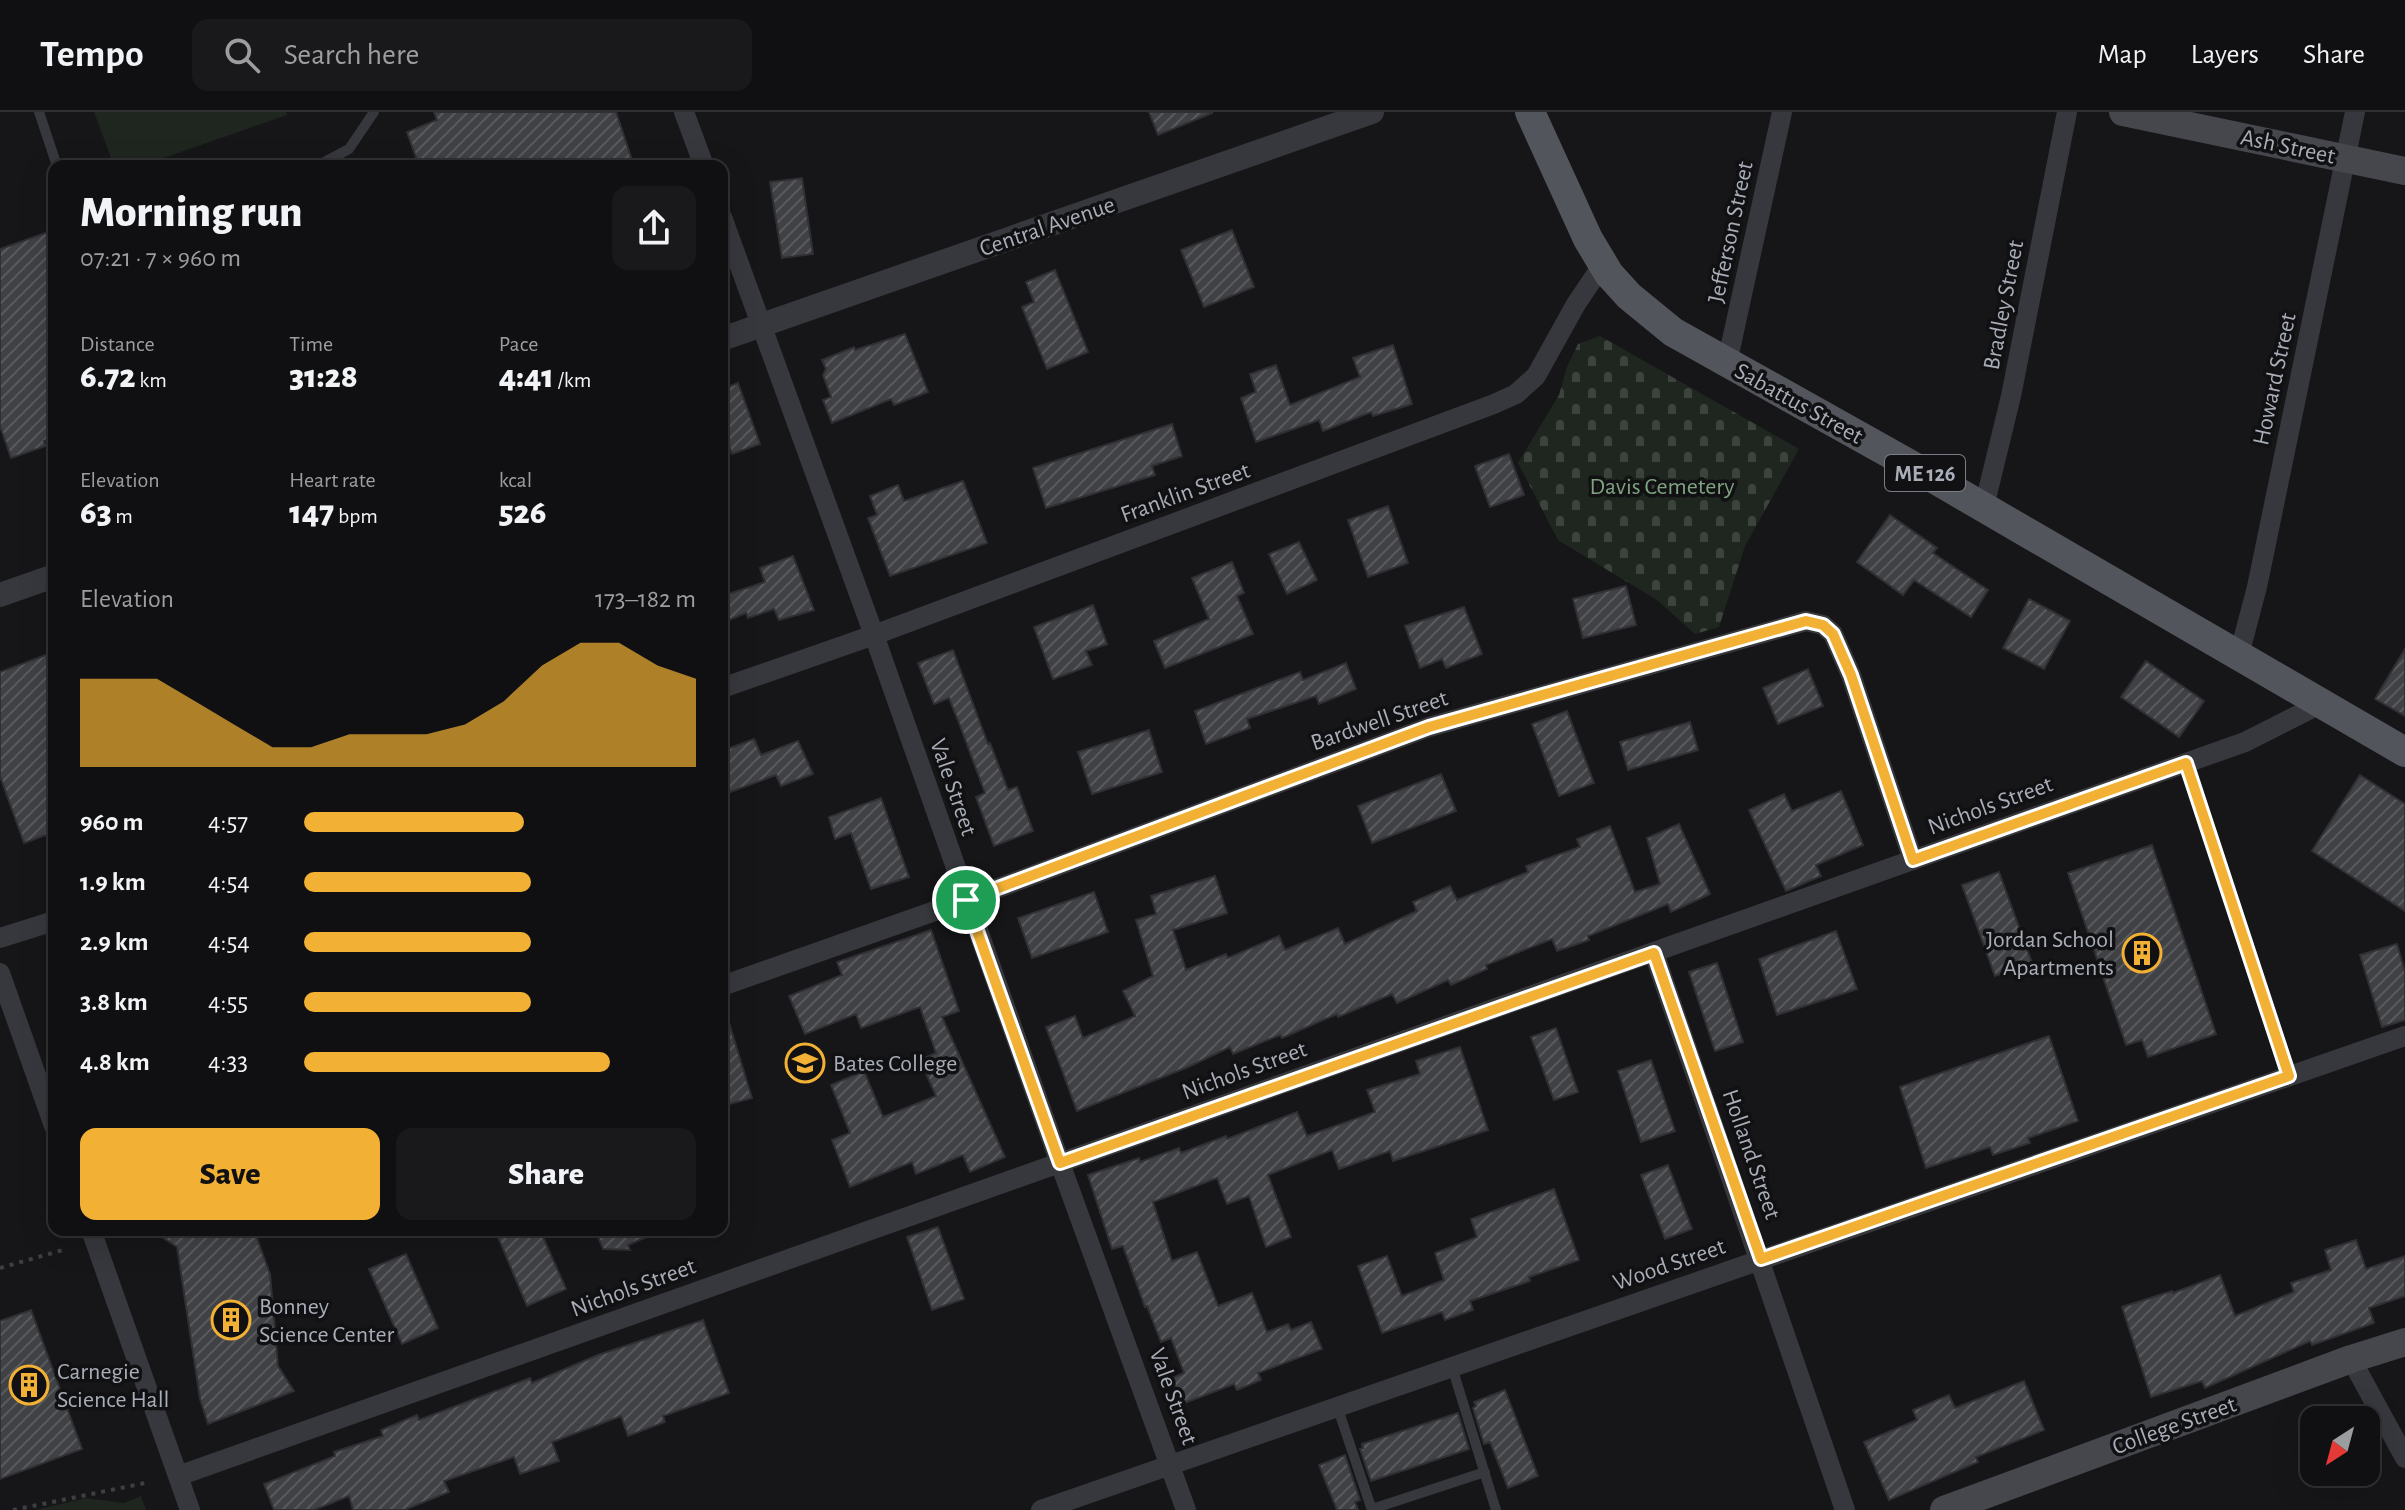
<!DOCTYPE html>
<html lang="en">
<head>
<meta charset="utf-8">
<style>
  body { margin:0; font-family:"Alegreya Sans",sans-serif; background:#19191b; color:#f1f3f6; height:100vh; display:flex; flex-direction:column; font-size:30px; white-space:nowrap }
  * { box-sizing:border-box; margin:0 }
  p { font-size:26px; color:#9c9d9f }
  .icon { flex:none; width:44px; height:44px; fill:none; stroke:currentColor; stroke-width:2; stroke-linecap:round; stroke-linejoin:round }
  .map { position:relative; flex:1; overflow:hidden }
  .sheet { position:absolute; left:48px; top:48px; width:680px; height:1076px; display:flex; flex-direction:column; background:#101012; border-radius:16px; box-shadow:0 8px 32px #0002,0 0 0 2px #303032 }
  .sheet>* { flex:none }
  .needle { width:52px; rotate:216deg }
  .controls { position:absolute; left:2300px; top:1294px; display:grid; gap:16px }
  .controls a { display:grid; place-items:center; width:80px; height:80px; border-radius:16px; background:#101012; box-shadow:0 8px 32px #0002,0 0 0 2px #303032; font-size:40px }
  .pin { position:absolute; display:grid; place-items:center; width:68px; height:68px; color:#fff; margin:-34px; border:4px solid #fff; border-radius:50%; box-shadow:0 2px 8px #0007 }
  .round { display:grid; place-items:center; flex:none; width:84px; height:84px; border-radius:16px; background:#19191b }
  .head { display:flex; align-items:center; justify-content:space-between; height:136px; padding:0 32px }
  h1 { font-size:44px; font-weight:800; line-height:60px }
  .stats { display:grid; grid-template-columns:repeat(3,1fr); gap:12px; height:136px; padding:8px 32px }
  .stats div { display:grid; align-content:center }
  .stats b { font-size:34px; font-weight:800 }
  .stats small { font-size:22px; font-weight:400 }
  .stats p { font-size:22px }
  .chart { height:224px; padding:16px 32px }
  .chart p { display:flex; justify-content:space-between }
  .chart svg { width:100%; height:144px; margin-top:8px; fill:#f2b134; opacity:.7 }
  .action { display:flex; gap:16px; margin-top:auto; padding:16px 32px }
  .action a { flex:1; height:92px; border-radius:16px; background:#f2b134; color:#111; font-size:32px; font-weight:800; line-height:92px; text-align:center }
  .action a+a { background:#19191b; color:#f1f3f6 }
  ul { padding:0 32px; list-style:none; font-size:26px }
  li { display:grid; grid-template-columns:128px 96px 1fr; align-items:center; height:60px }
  li i { height:20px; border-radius:10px; background:#f2b134 }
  header { display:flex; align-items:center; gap:48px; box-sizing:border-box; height:112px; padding:0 40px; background:#101012; border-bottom:2px solid #303032 }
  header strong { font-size:38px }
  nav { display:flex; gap:44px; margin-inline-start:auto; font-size:28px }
  .search { width:560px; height:72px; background:#19191b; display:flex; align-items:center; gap:20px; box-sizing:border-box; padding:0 28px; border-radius:16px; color:#9c9d9f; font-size:30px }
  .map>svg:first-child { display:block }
  .grass { fill:#1e261f }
  .cemetery { fill:url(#cemetery-stones) }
  .building { fill:url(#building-hatch); stroke:#303034; stroke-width:2 }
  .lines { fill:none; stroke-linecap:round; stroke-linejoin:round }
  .path { stroke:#3d3f44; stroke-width:4; stroke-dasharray:4 6; stroke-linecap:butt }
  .service { stroke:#37383d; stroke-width:10 }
  .minor { stroke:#37383d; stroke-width:20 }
  .tertiary { stroke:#37383d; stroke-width:24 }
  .secondary { stroke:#45474d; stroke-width:28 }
  .primary { stroke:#53555c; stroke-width:30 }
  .route-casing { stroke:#fff; stroke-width:16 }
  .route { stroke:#f2b134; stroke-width:10 }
  .labels { text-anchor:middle; stroke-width:7; stroke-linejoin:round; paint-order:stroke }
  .shield { fill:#111113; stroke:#7b7e86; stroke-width:2 }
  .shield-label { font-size:22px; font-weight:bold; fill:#a8adb8 }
  .street-label { font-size:24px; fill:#a8adb8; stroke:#111113 }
  .park-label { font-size:24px; fill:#7fa381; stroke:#111113 }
  .poi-label { font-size:24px; fill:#a8adb8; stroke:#111113; text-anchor:start }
</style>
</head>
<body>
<header>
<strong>Tempo</strong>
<div class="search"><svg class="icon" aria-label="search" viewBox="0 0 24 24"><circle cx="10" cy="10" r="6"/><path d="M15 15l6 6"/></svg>Search here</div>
<nav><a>Map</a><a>Layers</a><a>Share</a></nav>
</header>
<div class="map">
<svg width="2405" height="1398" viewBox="0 0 2405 1398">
  <defs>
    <pattern id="cemetery-stones" width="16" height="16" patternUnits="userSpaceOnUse" patternTransform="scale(2)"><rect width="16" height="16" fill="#1e261f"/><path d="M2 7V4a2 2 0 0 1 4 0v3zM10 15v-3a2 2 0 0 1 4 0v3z" fill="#3c433d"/></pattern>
    <pattern id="building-hatch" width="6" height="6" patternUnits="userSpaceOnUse" patternTransform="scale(2)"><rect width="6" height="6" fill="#404145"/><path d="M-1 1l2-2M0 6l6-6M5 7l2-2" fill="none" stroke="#595a5e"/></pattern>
  </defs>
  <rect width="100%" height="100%" fill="#161618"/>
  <path class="grass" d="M94,0h192l1,3 -146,51h-27z
    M141,1384l5,14h-111l51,-12 38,5z"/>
  <path class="cemetery" d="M1600,224l199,113 -54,97 -26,81 -24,7 -38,-34 -99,-60 -40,-77 41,-68 8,-28 11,-23z"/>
  <path class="building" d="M434,0h182l18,54h-215l-12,-34 30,-12z
    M1149,0h63v1l-54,22z
    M802,66l11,76 -31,4 -12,-76z
    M54,118v207l-10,4 2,5 -35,12 -11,-32v-177z
    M1232,118l22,57 -50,20 -23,-57z
    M1055,158l33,82 -41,17 -25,-62 12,-5 -8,-20z
    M905,222l23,58 -34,13 -3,-6 -59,24 -9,-23 8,-3 -8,-22 3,-6 -4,-9 32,-13 1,3z
    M1393,233l19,59 -39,12 -2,-4 -48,19 -4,-11 -63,22 -15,-44 15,-6 -6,-18 26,-9 14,40 70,-28 -7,-19z
    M738,271l22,61 -28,10 -10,-27v-38z
    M1172,312l10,32 -30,10 3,9 -109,33 -13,-40z
    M1509,342l15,41 -34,12 -15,-41z
    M963,369l24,62 -97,33 -22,-58 9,-3 -7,-19 28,-11 6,16z
    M1388,394l20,57 -40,14 -20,-57z
    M1890,403l47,33 -4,5 55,37 -17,27 -57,-37 -11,15 -46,-33z
    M1299,430l18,38 -30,14 -18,-40z
    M793,444l21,54 -35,10 -5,-11 -26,9 -2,-5 -24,10v-27l43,-14 -5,-14z
    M1232,450l12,31 -7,3 16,38 -88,34 -11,-27 55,-22 -17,-41z
    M1626,474l10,39 -53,13 -10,-39z
    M2029,487l41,22 -26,48 -41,-21z
    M1093,493l14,39 -21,7 6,14 -39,14 -19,-52z
    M1464,495l18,47 -36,14 -4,-9 -22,9 -15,-42z
    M2405,537v67l-30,-17z
    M953,538l35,94 2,-1 18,47 9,-3 16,44 -39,15 -18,-49 9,-4 -26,-70 -10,-25 -15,6 -16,-41z
    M54,540v180l-30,11 -24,-67v-104z
    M2146,549l58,40 -25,36 -58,-40z
    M1346,551l10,26 -37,15 -3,-8 -69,23 3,9 -44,16 -11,-33 105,-39 3,8z
    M1808,557l15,37 -45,18 -15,-36z
    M1567,599l27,72 -35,13 -27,-72z
    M1690,610l8,28 -70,20 -8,-28z
    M1149,618l13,42 -70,22 -14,-42z
    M754,627l7,16 37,-14 15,33 -32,12 -5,-11 -54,20v-44z
    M1441,662l15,37 -84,32 -14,-37z
    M2360,663l45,29v107l-93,-60z
    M1841,679l22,54 -47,20 5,11 -35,15 -37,-81 35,-16 8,17z
    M881,686l28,79 -38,12 -20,-56 -16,6 -6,-22z
    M1679,712l31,70 -39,18 -3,-8 -80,32 1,4 -32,11 -5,-12 -66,26 1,4 -36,16 -3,-5 -51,23 -5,-9 -54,23 -1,-3 -55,24 -2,-3 -47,19 -3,-7 -42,20 -111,44 -31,-84 29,-11 8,22 52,-22 -12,-25 30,-15 -17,-56 20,-6 -5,-18 64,-20 12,37 -54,17 13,40 40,-16 2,4 51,-22 6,14 53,-22 7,16 72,-33 -4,-9 37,-16 7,14 71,-28 -2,-6 54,-19 -3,-8 33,-13 25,66 25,-8 -13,-46z
    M2152,733l64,189 -68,23 -6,-17 -16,5 -58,-172z
    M1999,760l33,91 -37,13 -33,-91z
    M1094,780l14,40 -76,26 -14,-40z
    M931,818l28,81 -17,6 63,140 -35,15 -7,-17 -47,19 -4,-12 -62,25 -18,-47 18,-7 -19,-48 33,-14 19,46 53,-21 -16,-36 16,-7 -16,-46 -59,21 -5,-14 -51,20 -16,-38 53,-21 -5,-13z
    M1836,819l21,58 -80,26 -18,-56z
    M2397,832l8,28v48l-23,7 -22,-72z
    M1717,851l26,79 -28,9 -26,-79z
    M727,904l25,82 -30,8v-89z
    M1556,916l22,64 -24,8 -23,-63z
    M2049,924l29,85 -50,17 2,5 -37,12 -3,-8 -64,21 -26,-81z
    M1460,935l28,83 -95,31 -3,-10 -51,18 -7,-19 -64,25 23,62 -25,10 -17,-51 -22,8 -10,-26 -64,24 19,59 25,-9 21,54 34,-13 15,39 21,-8 3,6 20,-8 11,27 -64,24 3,7 -24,10 -3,-6 -52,20 -10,-26 12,-5 -13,-35 -10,4 -14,-36 -2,1 -22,-61 -11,3 -24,-74 51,-17 1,4 39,-14 2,5 45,-17 1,3 70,-27 10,24 68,-24 -8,-22 53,-16 -4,-13z
    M1651,948l24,71 -34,11 -23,-71z
    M1668,1053l24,64 -27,10 -24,-64z
    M1554,1077l25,71 -50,17 1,4 -60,20 3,9 -28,10 -3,-8 -60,21 -24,-67 29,-10 15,40 42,-16 -9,-27 42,-16 -6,-18z
    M938,1115l26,72 -32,11 -25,-73z
    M151,1118h103l16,44 8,92 16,25 -86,33 -8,-25 -23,-152z
    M495,1118h45l26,59 -39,17z
    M595,1118h67l-34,15 2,5 -27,-1z
    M2356,1128l10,29 39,-13v40l-36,12 5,15 -62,22 -2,-4 -105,47 -3,-7 -51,16 -29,-90 50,-16 1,2 47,-18 15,41 59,-24 -3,-9 40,-13 -6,-20z
    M406,1142l32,74 -36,16 -33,-75z
    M31,1198l51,139 -82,30v-158z
    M703,1208l26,73 -66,23 2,6 -37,14 -7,-20 -69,26 7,19 -39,13 -6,-17 -70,24 5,11 -45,18h-51l-4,-14 -35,14h-40l-10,-26 71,-28 -1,-4 49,-16 -2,-6 36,-15 2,5 111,-42 2,5 66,-28z
    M2024,1269l20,49 -68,27 2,5 -89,38 -25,-58 53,-22 -4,-10 36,-15 6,13z
    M1505,1278l33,86 -30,12 -18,-46 -6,2 -11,-36 3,-2 -2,-4z
    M1458,1301l11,36 -98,32 -11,-32 3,-1 -1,-4z
    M1345,1343l15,45 -5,2 3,8h-21l-18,-45z"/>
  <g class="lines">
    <path class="path" d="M0,1156l63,-18
      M13,1398l132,-27"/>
    <path class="service" d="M39,0l18,54
      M317,54l32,-17 25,-37
      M2186,651l103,313
      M1452,1255l44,143
      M1337,1294l35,104
      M1372,1397l113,-37"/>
    <path class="minor" d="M684,0l20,54
      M722,105l152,418 186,528 126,347
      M1727,251l55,-251
      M1984,395l27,-111 56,-284
      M2239,543l18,-68 98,-475
      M722,576l152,-53 620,-231 22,-10 20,-18 40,-72 27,-40
      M0,826l54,-17
      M1654,841l191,557
      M0,861l54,153
      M722,874l244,-86 463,-173 377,-106 17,4 10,9 18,41 62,185
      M91,1118l99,280
      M2351,1247l54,99
      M178,1364l2067,-734 77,-39
      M1041,1398l1364,-474"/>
    <path class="tertiary" d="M722,227l650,-227
      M0,483l54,-19"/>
    <path class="secondary" d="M2123,0l282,59
      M1944,1398l407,-151 54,-17"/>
    <path class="primary" d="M1530,0l58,127 21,35 20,22 44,36 243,136 489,284"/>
  </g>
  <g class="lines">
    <g class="route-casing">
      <path id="route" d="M1806,509l17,4 10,9 18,41 62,185 273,-97 103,313 -528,183 -107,-306 -594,210 -94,-263 463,-173z"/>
    </g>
    <use href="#route" class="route"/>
  </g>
  <defs>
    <g id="building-ring" transform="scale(2)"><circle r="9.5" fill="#111113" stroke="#f2b134" stroke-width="1.5"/><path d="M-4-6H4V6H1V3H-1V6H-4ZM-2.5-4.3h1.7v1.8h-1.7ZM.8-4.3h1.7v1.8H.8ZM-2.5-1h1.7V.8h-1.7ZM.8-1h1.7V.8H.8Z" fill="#f2b134"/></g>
    <g id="university-ring" transform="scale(2)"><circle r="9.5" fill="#111113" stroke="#f2b134" stroke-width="1.5"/><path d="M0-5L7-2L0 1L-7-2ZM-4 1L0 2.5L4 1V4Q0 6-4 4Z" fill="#f2b134"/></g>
  </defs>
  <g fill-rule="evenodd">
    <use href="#building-ring" x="2142" y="841"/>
    <use href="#university-ring" x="805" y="951"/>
    <use href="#building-ring" x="231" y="1208"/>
    <use href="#building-ring" x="29" y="1273"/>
  </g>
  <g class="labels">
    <rect class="shield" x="1885" y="343" width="80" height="36" rx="6"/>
    <g class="shield-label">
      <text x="1925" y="369">ME 126</text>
    </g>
    <g class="street-label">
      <text transform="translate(2288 34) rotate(12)" y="8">Ash Street</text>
      <text transform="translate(1047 114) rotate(-19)" y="8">Central Avenue</text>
      <text transform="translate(1730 120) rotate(-78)" y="8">Jefferson Street</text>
      <text transform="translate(2003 193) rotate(-79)" y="8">Bradley Street</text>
      <text transform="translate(2274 267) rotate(-78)" y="8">Howard Street</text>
      <text transform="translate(1799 291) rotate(29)" y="8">Sabattus Street</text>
      <text transform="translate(1185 380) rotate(-20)" y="8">Franklin Street</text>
      <text transform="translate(1379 608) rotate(-19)" y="8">Bardwell Street</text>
      <text transform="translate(954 675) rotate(71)" y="8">Vale Street</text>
      <text transform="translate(1990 693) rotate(-20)" y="8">Nichols Street</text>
      <text transform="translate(1244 958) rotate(-20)" y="8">Nichols Street</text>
      <text transform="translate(1752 1042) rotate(71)" y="8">Holland Street</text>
      <text transform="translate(1669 1152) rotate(-19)" y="8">Wood Street</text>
      <text transform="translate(633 1175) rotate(-20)" y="8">Nichols Street</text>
      <text transform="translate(1174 1284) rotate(70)" y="8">Vale Street</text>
      <text transform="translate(2174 1313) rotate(-20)" y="8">College Street</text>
    </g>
    <g class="park-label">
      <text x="1662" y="382">Davis Cemetery</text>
    </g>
    <g class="poi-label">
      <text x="2114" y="835" text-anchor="end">Jordan School<tspan x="2114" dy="28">Apartments</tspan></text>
      <text x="833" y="959">Bates College</text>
      <text x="259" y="1202">Bonney<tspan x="259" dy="28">Science Center</tspan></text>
      <text x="57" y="1267">Carnegie<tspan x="57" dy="28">Science Hall</tspan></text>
    </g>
  </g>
</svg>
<div class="controls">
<a><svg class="needle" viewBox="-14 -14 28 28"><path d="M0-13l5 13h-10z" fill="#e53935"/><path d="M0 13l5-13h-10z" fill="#9c9d9f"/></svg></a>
</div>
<div class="pin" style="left:966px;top:788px;background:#1e9e55"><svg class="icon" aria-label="arrive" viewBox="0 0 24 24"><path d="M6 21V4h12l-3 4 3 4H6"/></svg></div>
<section class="sheet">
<div class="head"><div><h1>Morning run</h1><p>07:21 · 7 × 960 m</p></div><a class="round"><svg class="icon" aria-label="share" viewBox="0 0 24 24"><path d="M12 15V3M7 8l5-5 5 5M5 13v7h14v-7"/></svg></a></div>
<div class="stats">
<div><p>Distance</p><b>6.72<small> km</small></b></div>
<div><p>Time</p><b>31:28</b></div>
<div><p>Pace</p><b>4:41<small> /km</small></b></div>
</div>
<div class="stats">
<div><p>Elevation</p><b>63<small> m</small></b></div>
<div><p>Heart rate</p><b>147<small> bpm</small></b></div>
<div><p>kcal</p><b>526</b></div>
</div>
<div class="chart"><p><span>Elevation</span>173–182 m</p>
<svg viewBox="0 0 160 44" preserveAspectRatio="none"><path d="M0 44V17L10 17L20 17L30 24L40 31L50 38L60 38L70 34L80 34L90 34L100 31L110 24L120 13L130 6L140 6L150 13L160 17V44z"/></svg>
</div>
<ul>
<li><b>960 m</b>4:57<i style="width:56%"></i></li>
<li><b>1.9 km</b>4:54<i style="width:58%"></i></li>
<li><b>2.9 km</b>4:54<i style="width:58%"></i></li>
<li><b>3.8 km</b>4:55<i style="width:58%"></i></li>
<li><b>4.8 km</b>4:33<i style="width:78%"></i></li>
</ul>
<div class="action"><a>Save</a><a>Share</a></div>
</section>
</div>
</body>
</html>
